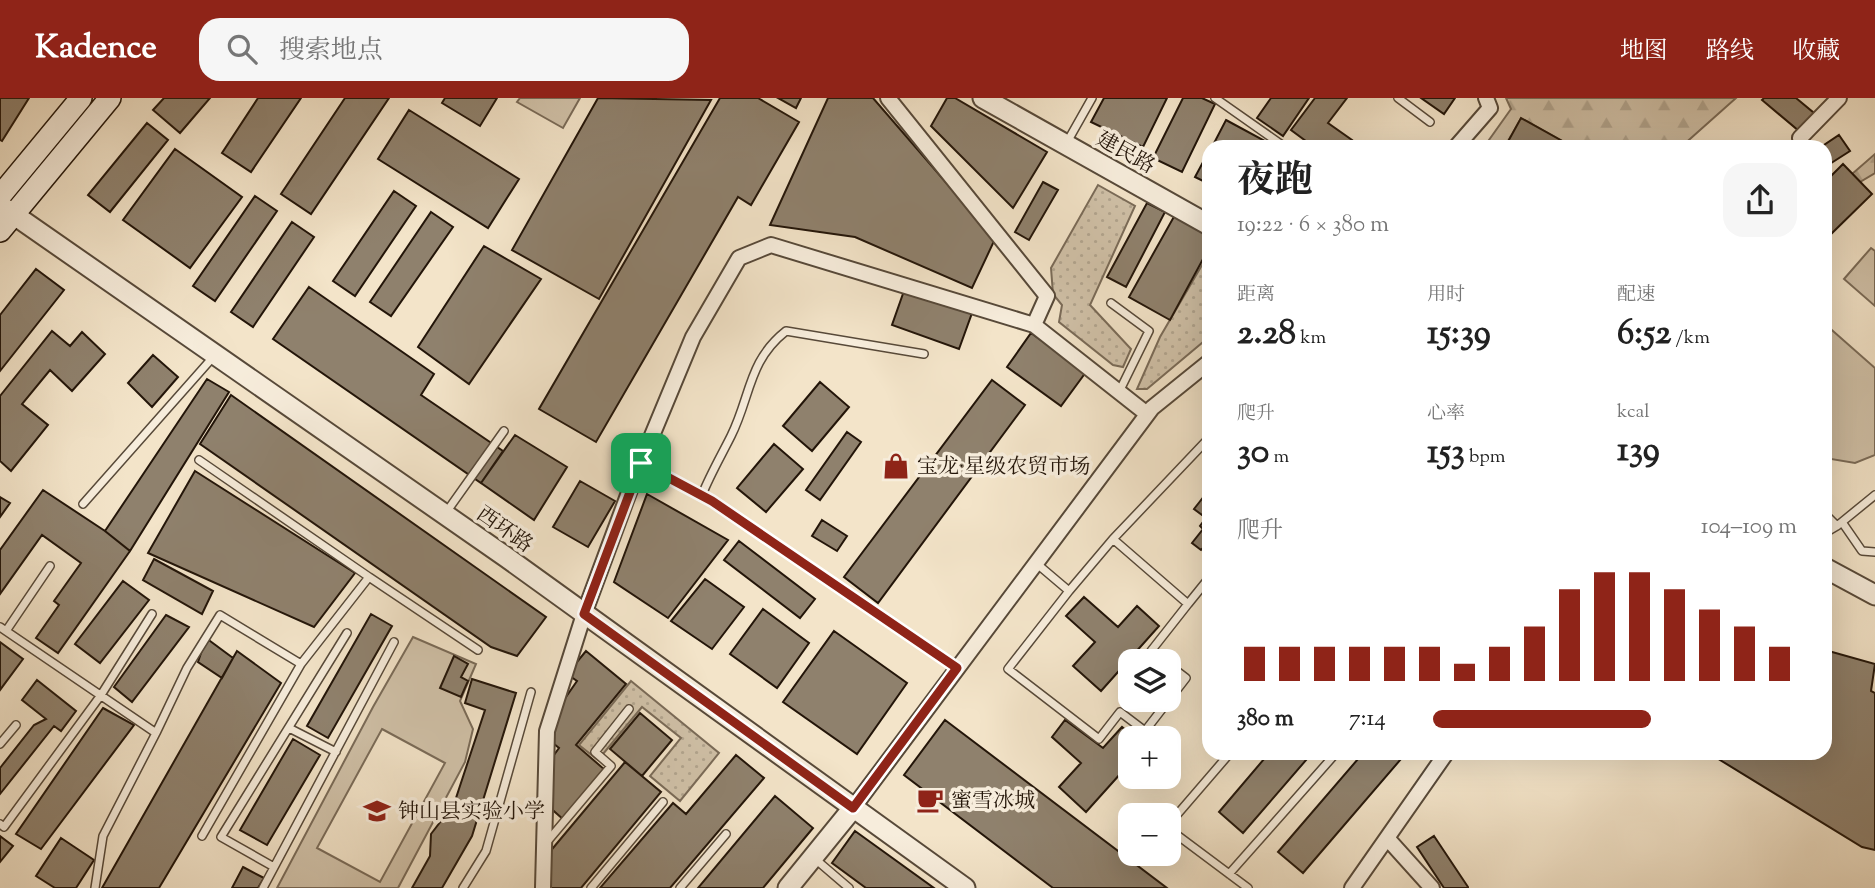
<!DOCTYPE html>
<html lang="zh">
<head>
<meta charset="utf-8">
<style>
  body { margin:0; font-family:"Sorts Mill Goudy","Noto Serif SC",serif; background:#f6f6f6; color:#222; height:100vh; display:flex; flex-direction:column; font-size:26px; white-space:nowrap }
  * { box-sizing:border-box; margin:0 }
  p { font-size:23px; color:#767676 }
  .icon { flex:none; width:38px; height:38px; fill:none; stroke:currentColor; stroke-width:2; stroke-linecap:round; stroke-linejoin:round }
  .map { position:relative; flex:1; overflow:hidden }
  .side { position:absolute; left:1202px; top:42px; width:630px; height:620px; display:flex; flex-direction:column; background:#fff; border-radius:21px; box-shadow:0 7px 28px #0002 }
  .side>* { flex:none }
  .controls { position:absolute; left:1118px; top:551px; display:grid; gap:14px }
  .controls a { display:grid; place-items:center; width:63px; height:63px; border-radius:14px; background:#fff; box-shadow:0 7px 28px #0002; font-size:35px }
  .pin { position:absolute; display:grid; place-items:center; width:60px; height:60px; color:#fff; margin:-30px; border-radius:14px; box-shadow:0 4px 10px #0006 }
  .round { display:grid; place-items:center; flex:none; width:74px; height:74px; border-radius:21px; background:#f6f6f6 }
  .headline { display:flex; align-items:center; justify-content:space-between; height:119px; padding:0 35px }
  h1 { font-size:38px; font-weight:700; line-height:52px }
  .stats { display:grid; grid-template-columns:repeat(3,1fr); gap:10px; height:119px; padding:7px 35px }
  .stats div { display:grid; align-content:center }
  .stats b { font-size:35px; font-weight:700 }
  .stats small { font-size:19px; font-weight:400 }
  .stats p { font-size:19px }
  .chart { height:196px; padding:14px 35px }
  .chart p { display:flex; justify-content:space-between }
  .chart svg { width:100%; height:126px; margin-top:7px; stroke:#8f2418; stroke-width:6 }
  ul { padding:0 35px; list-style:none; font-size:23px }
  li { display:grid; grid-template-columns:112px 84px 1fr; align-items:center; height:52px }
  li i { height:18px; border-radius:9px; background:#8f2418 }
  header { display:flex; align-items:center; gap:42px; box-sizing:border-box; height:98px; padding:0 35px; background:#8f2418; color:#fff }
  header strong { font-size:33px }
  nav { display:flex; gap:38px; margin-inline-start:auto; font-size:24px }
  .search { width:490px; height:63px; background:#f6f6f6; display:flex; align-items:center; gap:18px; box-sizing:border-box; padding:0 24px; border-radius:21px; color:#767676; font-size:26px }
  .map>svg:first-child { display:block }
  .grass { fill:url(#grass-dots); stroke:#7a6b58; stroke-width:2 }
  .forest { fill:url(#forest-firs); stroke:#7a6b58; stroke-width:2 }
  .pitch { fill:#d0c1a8; stroke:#7a6b58; stroke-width:2; fill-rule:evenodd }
  .building { fill:#8f816d; stroke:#231509; stroke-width:2 }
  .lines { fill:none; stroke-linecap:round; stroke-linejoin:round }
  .service-casing { stroke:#574939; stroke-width:10 }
  .minor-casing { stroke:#574939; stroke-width:18 }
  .tertiary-casing { stroke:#574939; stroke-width:23 }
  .secondary-casing { stroke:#231509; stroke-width:24 }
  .service { stroke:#f7eddc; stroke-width:7 }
  .minor { stroke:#f7eddc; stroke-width:14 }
  .tertiary { stroke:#f7eddc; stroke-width:19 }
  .secondary { stroke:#f7eddc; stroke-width:21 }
  .route-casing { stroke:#fff; stroke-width:14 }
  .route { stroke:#8f2418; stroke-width:9 }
  .labels { text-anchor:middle; stroke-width:7; stroke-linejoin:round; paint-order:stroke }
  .street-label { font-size:21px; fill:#231509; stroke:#f7eddc }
  .poi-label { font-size:21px; fill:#231509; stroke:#f7eddc; text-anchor:start }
</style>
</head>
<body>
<header>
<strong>Kadence</strong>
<div class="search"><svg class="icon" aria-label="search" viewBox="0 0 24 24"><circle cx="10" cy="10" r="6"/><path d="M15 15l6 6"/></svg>搜索地点</div>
<nav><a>地图</a><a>路线</a><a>收藏</a></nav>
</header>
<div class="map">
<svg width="1875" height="790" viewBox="0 0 1875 790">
  <defs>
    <pattern id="grass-dots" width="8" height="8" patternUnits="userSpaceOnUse" patternTransform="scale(1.75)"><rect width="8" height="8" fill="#d0c1a8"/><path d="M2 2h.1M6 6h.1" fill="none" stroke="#b2a58f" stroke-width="1.8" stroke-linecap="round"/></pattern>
    <pattern id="forest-firs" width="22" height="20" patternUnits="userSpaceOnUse" patternTransform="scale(1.75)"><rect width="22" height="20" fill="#d0c1a8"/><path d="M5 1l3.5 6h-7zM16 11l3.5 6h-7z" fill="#b2a58f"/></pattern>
  </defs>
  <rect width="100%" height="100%" fill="#f3e4c9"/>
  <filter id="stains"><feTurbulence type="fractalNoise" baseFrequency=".00286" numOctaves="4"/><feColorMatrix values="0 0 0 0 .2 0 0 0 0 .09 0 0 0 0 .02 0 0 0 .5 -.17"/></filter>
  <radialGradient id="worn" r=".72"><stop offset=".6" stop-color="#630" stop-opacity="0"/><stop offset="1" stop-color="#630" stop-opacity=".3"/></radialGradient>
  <path class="grass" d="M1098,87l37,21 -45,99 41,44 -8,18 -10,-2 -54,-43 3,-17 -9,-11 -2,-26z
    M1209,155v84l-62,52h-10l23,-52z
    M631,583l88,72 -39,48 -30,-25 31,-38 -39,-31 -44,53 -19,-15z"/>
  <path class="forest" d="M1506,0h230l-55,49h-108l-52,-29 -16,29h-21l27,-38z
    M1875,56v19l-15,9 -8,-8z"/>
  <path class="pitch" d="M520,0h60l-17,30 -46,-26z
    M1871,150l4,3v55l-31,-27z
    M1825,226l50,44v87l-20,8 -30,-5z
    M413,539l63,27 -16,37 13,28 -8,33 -67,126h-121l96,-181zM382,631l63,34 -65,119 -63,-34z"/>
  <path class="building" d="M0,0h29l-27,43 -2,-1z
    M164,0h46l-30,35 -27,-23z
    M258,0h43l-50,74 -29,-19z
    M345,0h44l-78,116 -30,-20z
    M445,0h52l-17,28 -38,-23z
    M598,0l113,2 -112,199 -87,-49z
    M720,0h38l41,24 -48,83 -13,-8 -142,245 -57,-33z
    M778,0h23l-5,10z
    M828,0h45l122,141 -23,49 -117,-51 -85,-12z
    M947,0h8l92,54 -34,56 -82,-82z
    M1104,0h63l-24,49 -52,-25z
    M1183,0h19l13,6 -33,68 -29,-14z
    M1271,0h38l-26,38 -26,-18z
    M1315,0h32l-19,25 24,17 -5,7h-33l-23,-17z
    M1421,0h34l-11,16z
    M1764,0h32l18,15 -15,18 -37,-31z
    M409,12l110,69 -31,49 -110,-69z
    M1521,20l52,29h-68z
    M1226,22l50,27h-64z
    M147,25l21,17 -58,72 -22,-17z
    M1839,37l11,16 -25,16v-20h-4z
    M175,51l67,48 -52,71 -67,-48z
    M1209,53v33l-14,-7z
    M1843,66l29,30 -44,43 -3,-3v-52z
    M1043,84l15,8 -29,50 -14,-8z
    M394,93l22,15 -61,90 -22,-15z
    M255,98l22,15 -62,90 -22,-15z
    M1147,105l18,9 -39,75 -19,-10z
    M431,114l22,15 -62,89 -21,-14z
    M1176,115l33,18v17l-39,72 -41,-23z
    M292,124l22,15 -61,90 -22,-15z
    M484,148l57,33 -72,105 -51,-37z
    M36,171l28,21 -64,81v-56z
    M309,189l125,87 -13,21 82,56 -22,32 -208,-144z
    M905,190l67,25 -13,36 -67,-24z
    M52,233l18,15 12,-14 23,22 -33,37 -22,-21 -28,34 26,21 -37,46 -11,-10v-65z
    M1031,235l55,39 -25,34 -54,-39z
    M153,257l25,22 -26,30 -24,-24z
    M207,281l22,13 -99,159 -25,-20z
    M992,282l33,25 -147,198 -34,-26z
    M820,284l29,25 -37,44 -29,-25z
    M231,297l315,222 -29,39 -26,-9 -291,-203z
    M847,334l14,10 -41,58 -14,-10z
    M515,337l52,32 -33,53 -53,-37z
    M774,346l29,25 -37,43 -29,-24z
    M195,373l160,102 -41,54 -166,-74z
    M580,383l35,20 -27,46 -35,-20z
    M43,392l62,41 25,20 -72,102 -22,-15 23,-33 -5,-4 27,-38 -39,-28 -42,59v-44z
    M1209,392v52l-8,8 -9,-7 11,-14 -3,-3 6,-8 -12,-9z
    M647,396l81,46 -60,78 -54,-36z
    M0,399l10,6 -10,14z
    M822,422l25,16 -10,15 -25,-15z
    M739,443l76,58 -15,19 -76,-58z
    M154,461l59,32 -11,23 -59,-34z
    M705,481l39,28 -32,42 -41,-28z
    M123,483l26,19 -49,63 -25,-19z
    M1084,499l34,30 19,-21 22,20 -58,65 -28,-25 22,-24 -29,-26z
    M763,511l46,34 -32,45 -47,-34z
    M371,516l21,12 -64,112 -21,-12z
    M166,517l23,12 -57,75 -18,-15z
    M834,533l73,52 -50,71 -74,-52z
    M206,540l27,20 -11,20 -24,-16z
    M0,544l23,17 -23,31z
    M1825,552l50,14 -4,27 4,2v157l-13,-3 -155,-95h118z
    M237,553l44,32 -122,205h-57z
    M586,553l40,33 -50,61 29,25 -41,50 -17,-15 7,-50 5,-7 -10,-8 8,-30 20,-29 -10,-7z
    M454,558l14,8 -7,13 7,4 -7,16 -21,-9z
    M472,581l44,14 -44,143 -30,52h-30l18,-32 1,-22 23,-30 31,-94 -20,-7z
    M37,582l39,31 -15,20 -7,-5 -54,68v-26l34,-43 12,-6 -24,-19z
    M103,610l31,17 -93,124 -25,-15z
    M640,615l32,27 -30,36 -32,-27z
    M945,622l222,168h-114l-149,-113z
    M1065,622l38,28 19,-21 13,11h-5v25l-44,49 -27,-25 22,-24 -29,-26z
    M293,641l27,16 -53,90 -27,-15z
    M1270,654h43l-70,81 -24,-21z
    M1364,654h43l-104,121 -25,-21z
    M736,657l28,23 -94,110h-70l73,-85 13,11z
    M625,664l36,30 -80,96h-34l1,-34z
    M775,698l38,32 -50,60h-65z
    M855,733l79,57h-68l-34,-25z
    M0,738l13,10 -13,16z
    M1434,738l34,51v1h-24l-27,-41z
    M61,740l33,22 -18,28h-21l-19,-12z
    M243,769l21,11 -6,10h-26z"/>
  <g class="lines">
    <g class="service-casing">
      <path id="service" d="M1215,0l70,49
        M1398,0l32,24
        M1066,46l26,-46
        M1111,205l38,28 -30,61
        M641,366l71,37 245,167
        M702,397c8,-20 19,-39 29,-59 20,-40 17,-75 55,-105l138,23
        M83,406l131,-148
        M445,416l59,-83
        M1825,416l12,12 38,-31
        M1842,424l20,29 13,1
        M1825,435l12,-7
        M1113,441l96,-101
        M1036,465l33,28 44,-52 75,65 21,-26
        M369,479l109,73
        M1069,493l-61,78 91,70 21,-27 25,19 41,-53 -17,-13
        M0,529l156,106 -53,103 -8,52
        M6,533l44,-65
        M1165,564l-14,-11 37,-47
        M289,630l47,24
        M156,635l31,-65 33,-53 81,49 68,-87 -170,-117
        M0,646l16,-19
        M0,726l4,3 97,-132 51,-81
        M1169,726l62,-72
        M1169,731l79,59
        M202,738l99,-172
        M546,745l65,-77 -16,-14 34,-43
        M814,760l35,30
        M274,769l-53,-30 126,-204
        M1229,776l108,-122
        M263,790l131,-246
        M463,790l23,-37 45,-159
        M591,790l72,-86
        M680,790l46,-54"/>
    </g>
    <g class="minor-casing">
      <path id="minor" d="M888,0l159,198 -13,29
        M1456,49l34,-39 -4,-10
        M1802,49l-2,-9 39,-40
        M853,710l299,-400 57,-46
        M1387,740l45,50
        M543,790l4,-157 37,-117 50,-135 59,-142 46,-79 32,-13 263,80 113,89
        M1352,790l95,-136"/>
    </g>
    <g class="tertiary-casing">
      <path id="tertiary" d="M983,0l226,127
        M0,107l506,352 459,331
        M1825,470l50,27
        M788,790l65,-80"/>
    </g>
    <g class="secondary-casing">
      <path id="secondary" d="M0,98l81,-98
        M0,133l110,-133"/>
    </g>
    <use href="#service" class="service"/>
    <use href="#minor" class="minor"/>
    <use href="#tertiary" class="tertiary"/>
    <use href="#secondary" class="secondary"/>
  </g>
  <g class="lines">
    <g class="route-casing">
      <path id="route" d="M641,365l71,38 245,167 -104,140 -269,-194z"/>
    </g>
    <use href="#route" class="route"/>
  </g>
  <defs>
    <g id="shop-bare" transform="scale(2.1)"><path d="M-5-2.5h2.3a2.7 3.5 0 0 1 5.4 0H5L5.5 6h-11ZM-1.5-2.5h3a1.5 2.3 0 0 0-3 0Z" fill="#8f2418" stroke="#f7eddc" stroke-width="2.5" paint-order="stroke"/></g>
    <g id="cafe-bare" transform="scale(2.1)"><path d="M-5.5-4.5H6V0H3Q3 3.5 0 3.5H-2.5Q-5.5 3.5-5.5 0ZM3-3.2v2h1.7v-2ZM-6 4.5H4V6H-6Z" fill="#8f2418" stroke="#f7eddc" stroke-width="2.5" paint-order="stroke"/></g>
    <g id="school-bare" transform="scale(2.1)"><path d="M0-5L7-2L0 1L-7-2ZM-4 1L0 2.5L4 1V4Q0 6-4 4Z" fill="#8f2418" stroke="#f7eddc" stroke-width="2.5" paint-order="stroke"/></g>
  </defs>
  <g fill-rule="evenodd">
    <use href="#shop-bare" x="896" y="368"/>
    <use href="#cafe-bare" x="930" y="702"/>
    <use href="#school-bare" x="377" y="713"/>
  </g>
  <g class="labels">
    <g class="street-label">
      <text transform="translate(1126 54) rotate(29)" y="7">建民路</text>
      <text transform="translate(505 431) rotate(35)" y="7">西环路</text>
    </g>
    <g class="poi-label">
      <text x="917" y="375">宝龙·星级农贸市场</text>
      <text x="951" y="709">蜜雪冰城</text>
      <text x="398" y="720">钟山县实验小学</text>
    </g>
  </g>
  <rect width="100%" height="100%" filter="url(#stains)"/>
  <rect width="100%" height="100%" fill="url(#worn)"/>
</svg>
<div class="controls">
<a><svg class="icon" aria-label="layers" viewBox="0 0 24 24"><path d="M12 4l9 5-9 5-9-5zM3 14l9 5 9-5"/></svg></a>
<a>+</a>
<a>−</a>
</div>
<div class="pin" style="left:641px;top:365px;background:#1e9e55"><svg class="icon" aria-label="arrive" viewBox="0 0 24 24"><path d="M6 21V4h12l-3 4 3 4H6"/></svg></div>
<section class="side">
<div class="headline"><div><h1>夜跑</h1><p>19:22 · 6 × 380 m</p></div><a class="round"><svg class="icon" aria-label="share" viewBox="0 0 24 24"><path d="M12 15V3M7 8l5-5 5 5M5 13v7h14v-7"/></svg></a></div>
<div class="stats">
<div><p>距离</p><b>2.28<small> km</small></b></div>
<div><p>用时</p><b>15:39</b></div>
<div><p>配速</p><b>6:52<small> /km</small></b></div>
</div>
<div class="stats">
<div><p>爬升</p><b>30<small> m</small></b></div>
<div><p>心率</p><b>153<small> bpm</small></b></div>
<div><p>kcal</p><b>139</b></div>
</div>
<div class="chart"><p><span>爬升</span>104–109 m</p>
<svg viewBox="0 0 160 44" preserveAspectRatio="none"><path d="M5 44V32M15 44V32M25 44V32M35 44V32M45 44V32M55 44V32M65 44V38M75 44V32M85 44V25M95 44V12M105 44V6M115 44V6M125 44V12M135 44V19M145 44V25M155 44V32"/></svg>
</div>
<ul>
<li><b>380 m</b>7:14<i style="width:60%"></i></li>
</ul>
</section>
</div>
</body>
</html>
